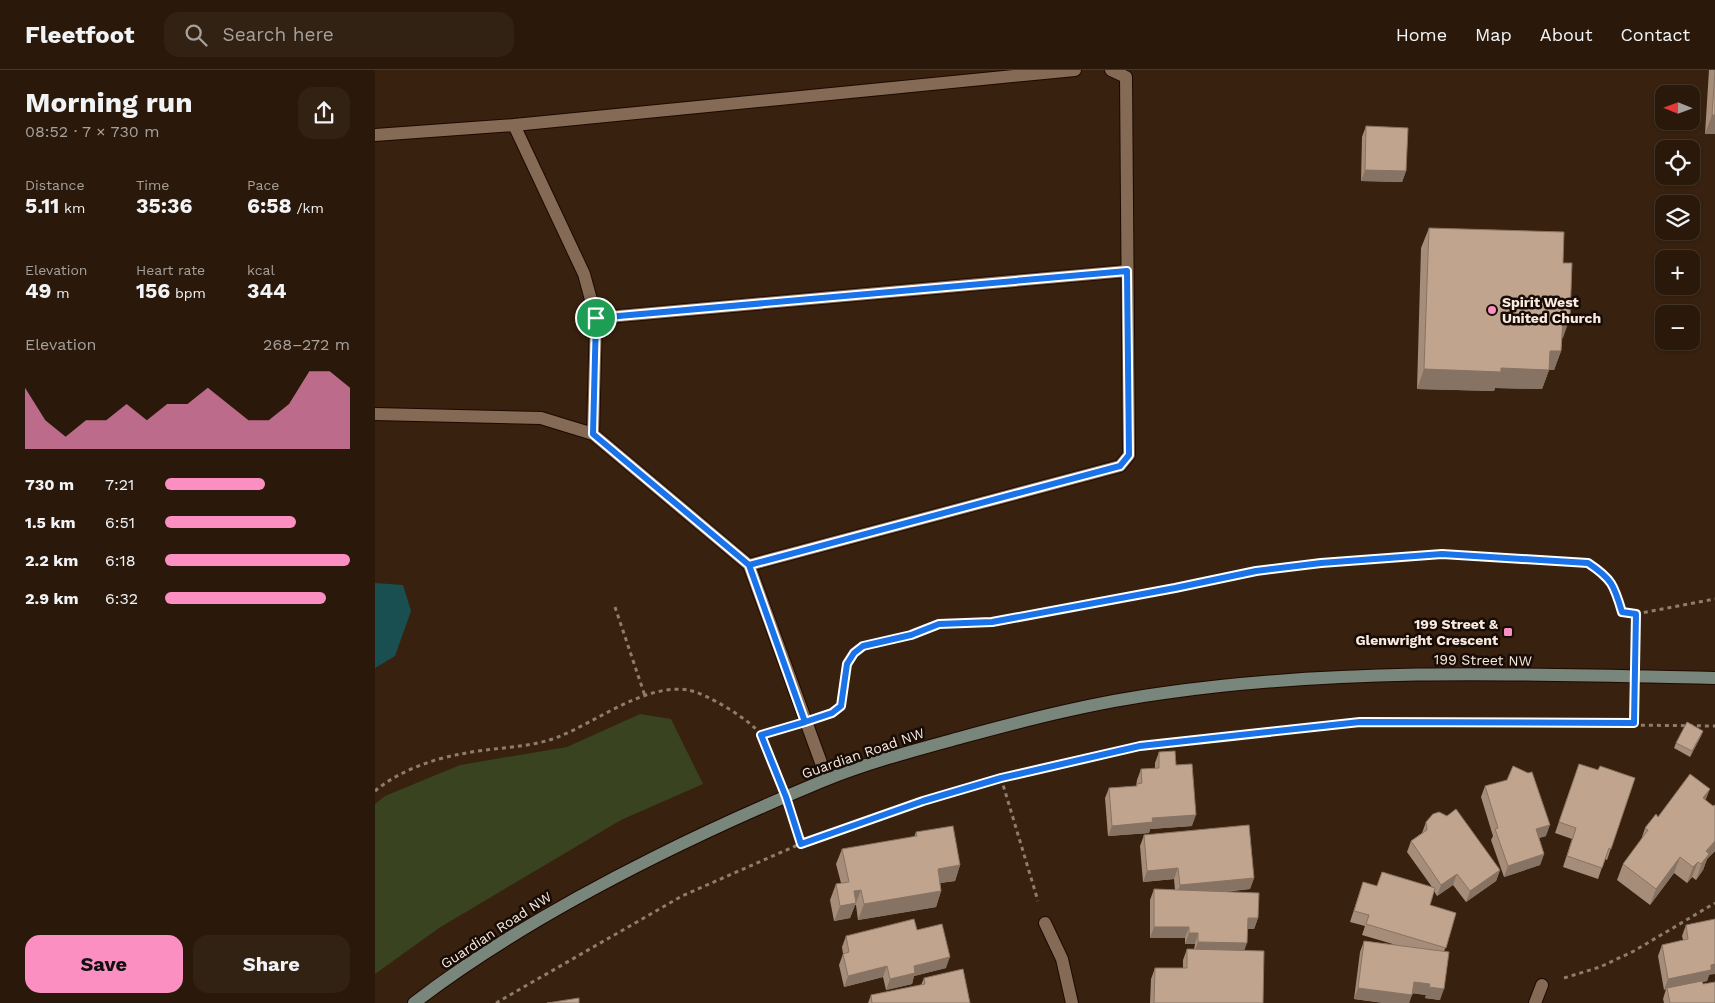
<!DOCTYPE html>
<html lang="en">
<head>
<meta charset="utf-8">
<style>
  body { margin:0; font-family:"Work Sans",sans-serif; background:#322213; color:#f1f3f6; height:100vh; display:flex; flex-direction:column; font-size:19px; white-space:nowrap }
  * { box-sizing:border-box; margin:0 }
  p { font-size:16px; color:#a5a09c }
  .icon { flex:none; width:28px; height:28px; fill:none; stroke:currentColor; stroke-width:2; stroke-linecap:round; stroke-linejoin:round }
  .map { position:relative; flex:1; overflow:hidden }
  .side { display:flex; flex-direction:column; background:#2a190a; width:375px }
  .side>* { flex:none }
  .needle { width:32px; rotate:271deg }
  .fabs { position:absolute; left:1280px; top:15px; display:grid; gap:10px }
  .fabs a { display:grid; place-items:center; width:45px; height:45px; border-radius:10px; background:#2a190a; box-shadow:0 1px 4px #0004,0 0 0 1px #46382b; font-size:25px }
  .pin { position:absolute; display:grid; place-items:center; width:42px; height:42px; color:#fff; margin:-21px; border:2px solid #fff; border-radius:50%; box-shadow:0 1px 5px #0007 }
  .round { display:grid; place-items:center; flex:none; width:52px; height:52px; border-radius:15px; background:#322213 }
  .headline { display:flex; align-items:center; justify-content:space-between; height:85px; padding:0 25px }
  h1 { font-size:28px; font-weight:700; line-height:38px }
  .metrics { display:grid; grid-template-columns:repeat(3,1fr); gap:8px; height:85px; padding:5px 25px }
  .metrics div { display:grid; align-content:center }
  .metrics b { font-size:21px; font-weight:700 }
  .metrics small { font-size:14px; font-weight:400 }
  .metrics p { font-size:14px }
  .chart { height:140px; padding:10px 25px }
  .chart p { display:flex; justify-content:space-between }
  .chart svg { width:100%; height:90px; margin-top:5px; fill:#fc8fc1; opacity:.7 }
  .primary-button { display:flex; gap:10px; margin-top:auto; padding:10px 25px }
  .primary-button a { flex:1; height:58px; border-radius:15px; background:#fc8fc1; color:#111; font-size:20px; font-weight:700; line-height:58px; text-align:center }
  .primary-button a+a { background:#322213; color:#f1f3f6 }
  ul { padding:0 25px; list-style:none; font-size:16px }
  li { display:grid; grid-template-columns:80px 60px 1fr; align-items:center; height:38px }
  li i { height:12px; border-radius:6px; background:#fc8fc1 }
  header { display:flex; align-items:center; gap:30px; box-sizing:border-box; height:70px; padding:0 25px; background:#2a190a; border-bottom:1px solid #46382b }
  header strong { font-size:24px }
  nav { display:flex; gap:28px; margin-inline-start:auto; font-size:18px }
  .search { width:350px; height:45px; background:#322213; display:flex; align-items:center; gap:12px; box-sizing:border-box; padding:0 18px; border-radius:15px; color:#a5a09c; font-size:19px }
  main { display:flex; flex:1; min-height:0 }
  .map>svg:first-child { display:block }
  .green { fill:#39431f }
  .water { fill:#194f50 }
  .lines { fill:none; stroke-linecap:round; stroke-linejoin:round }
  .lane-casing { stroke:#1e0900; stroke-width:14 }
  .street-casing { stroke:#1e0900; stroke-width:14 }
  .secondary-casing { stroke:#1e0900; stroke-width:14 }
  .path { stroke:#8f7c6c; stroke-width:3; stroke-dasharray:4 4; stroke-linecap:butt }
  .lane { stroke:#856a55; stroke-width:12 }
  .street { stroke:#856a55; stroke-width:12 }
  .secondary { stroke:#79867c; stroke-width:12 }
  .wall { fill:#a68d7a }
  .shaded-wall { fill:#877363 }
  .building { fill:#c1a48e; stroke:#877363 }
  .route-casing { stroke:#fff; stroke-width:10 }
  .route { stroke:#1a73e8; stroke-width:6 }
  .poi-dot { fill:#fc8fc1; stroke:#180d06; stroke-width:2 }
  .labels { text-anchor:middle; stroke-width:5; stroke-linejoin:round; paint-order:stroke }
  .poi-label { font-size:14px; font-weight:bold; fill:#faeadf; stroke:#180d06; text-anchor:start }
  .street-label { font-size:14px; fill:#faeadf; stroke:#180d06 }
</style>
</head>
<body>
<header>
<strong>Fleetfoot</strong>
<div class="search"><svg class="icon" aria-label="search" viewBox="0 0 24 24"><circle cx="10" cy="10" r="6"/><path d="M15 15l6 6"/></svg>Search here</div>
<nav><a>Home</a><a>Map</a><a>About</a><a>Contact</a></nav>
</header>
<main>
<section class="side">
<div class="headline"><div><h1>Morning run</h1><p>08:52 · 7 × 730 m</p></div><a class="round"><svg class="icon" aria-label="share" viewBox="0 0 24 24"><path d="M12 15V3M7 8l5-5 5 5M5 13v7h14v-7"/></svg></a></div>
<div class="metrics">
<div><p>Distance</p><b>5.11<small> km</small></b></div>
<div><p>Time</p><b>35:36</b></div>
<div><p>Pace</p><b>6:58<small> /km</small></b></div>
</div>
<div class="metrics">
<div><p>Elevation</p><b>49<small> m</small></b></div>
<div><p>Heart rate</p><b>156<small> bpm</small></b></div>
<div><p>kcal</p><b>344</b></div>
</div>
<div class="chart"><p><span>Elevation</span>268–272 m</p>
<svg viewBox="0 0 160 44" preserveAspectRatio="none"><path d="M0 44V14L10 30L20 38L30 30L40 30L50 22L60 30L70 22L80 22L90 14L100 22L110 30L120 30L130 22L140 6L150 6L160 14V44z"/></svg>
</div>
<ul>
<li><b>730 m</b>7:21<i style="width:54%"></i></li>
<li><b>1.5 km</b>6:51<i style="width:71%"></i></li>
<li><b>2.2 km</b>6:18<i style="width:100%"></i></li>
<li><b>2.9 km</b>6:32<i style="width:87%"></i></li>
</ul>
<div class="primary-button"><a>Save</a><a>Share</a></div>
</section>
<div class="map">
<svg width="1340" height="933" viewBox="0 0 1340 933">
  <rect width="100%" height="100%" fill="#38210e"/>
  <path class="green" d="M265,644l31,5 32,65 -82,36 -182,108 -64,46v-170l10,-8 75,-31 107,-18z"/>
  <path class="water" d="M0,513l28,2 8,26 -16,45 -20,12z"/>
  <g class="lines">
    <g class="lane-casing">
      <path id="lane" d="M139,55l561,-55
        M0,65l139,-10 70,149 12,44 -3,116
        M221,248l531,-47
        M0,344l166,4 52,16 156,131 78,214
        M374,495l371,-99 9,-11 -3,-378 -15,-7"/>
    </g>
    <g class="street-casing">
      <path id="street" d="M670,853l17,36 10,44
        M1160,933l7,-18"/>
    </g>
    <g class="secondary-casing">
      <path id="secondary" d="M39,933c74,-57 157,-104 241,-146 56,-28 112,-53 170,-77 44,-18 91,-30 138,-43 66,-18 133,-35 201,-44 183,-26 368,-19 551,-15"/>
    </g>
    <path class="path" d="M240,537l30,89
      M1261,544l79,-15
      M454,644l12,-8 6,-42 7,-11 9,-7 48,-11 28,-11 53,-2 183,-34 81,-17 65,-8 121,-9 146,9c24,16 26,21 34,49l14,2 -1,38
      M1259,653l1,-23
      M386,665l21,-7
      M626,708l37,123
      M0,721c22,-19 57,-32 86,-37 31,-7 66,-5 97,-17 38,-15 88,-54 130,-47 18,3 63,30 73,45 7,10 11,27 15,39
      M418,750l7,24
      M1189,908l36,-11 34,-16 81,-48
      M121,933l186,-107 118,-52 123,-43 78,-23 139,-32 220,-24 355,4"/>
    <use href="#lane" class="lane"/>
    <use href="#street" class="street"/>
    <use href="#secondary" class="secondary"/>
  </g>
  <path class="wall" d="M1334,0h6v64h-10z
    M991,56l40,45 -4,11 -41,-1 1,-44z
    M1054,158l134,110h-1l-1,13 -7,19h-5l-7,19 -47,-1 -1,3 -77,-2 4,-141z
    M1328,661l-2,5 -11,21 -16,-9 2,-5z
    M784,682l17,13 16,61 -42,3 -1,4 -41,3 -3,-38 4,-10 27,-2 1,-6 4,-11h14v-6z
    M1204,694l19,6 37,8 -28,82 -2,-1 -7,20 -35,-12 9,-28 -17,-6z
    M1110,716l61,50 -7,2 5,16 -4,11 -36,12 -13,-37 2,-4 -12,-39z
    M1330,730l8,6 2,-1v46l-8,8 -4,11 -7,10 -4,-3 -5,6 -13,-10 -24,32 -33,-25 6,-16 18,-24 4,-12 13,-11z
    M1051,752l74,48 -4,11 -30,21 -13,-17 -16,11 -3,-5 -4,14 26,8 -12,39 -4,48 -15,-2 1,-3 -14,-2 -3,10h-25l-30,-4 6,-47 4,-11 32,4 -34,-10 3,-9 -15,-4 13,-40 14,4 5,-14 50,15 -25,-35 4,-11 11,-8z
    M541,762l44,33 -5,16 -15,2 1,8 -5,16 -78,13 -2,-15h-1l-5,13 -16,3 -4,-21 6,-16 5,-1 -5,-19 6,-15 72,-12z
    M769,765l110,43 -4,11 -25,3 33,26 -4,11h-7l-3,22 19,52h-113l1,-24 4,-11h28v-8l4,-11h7l1,-5h-10v-6h-35v-38l4,-11 21,1 -1,-11 -31,3 -3,-36z
    M1311,855l23,50 -2,6 -5,1 1,2 12,19h-51l-1,-4 3,-10 -2,1 -6,-34 4,-11 21,-5 -1,-4z
    M542,860l29,38 -32,8 -2,8 -26,6 -3,-13 -39,10 -5,-22 4,-11 -1,-7 4,-11z
    M549,908l46,25h-102l3,-8 50,-10z"/>
  <path class="shaded-wall" d="M1337,45h3v19h-10z
    M990,100l41,1 -4,11 -41,-1z
    M1188,248h7l-7,20 -8,-1z
    M1175,281h11l-7,19h-5l-7,19 -47,-1 -1,3 -77,-2 7,-20 77,-1z
    M1328,661l-2,5 -11,21 2,-6z
    M1335,719l-6,15 -1,-6z
    M821,745l-4,11 -42,3 -1,4 -41,3 4,-10 40,-8z
    M1175,755l-4,11 -14,4 4,-11z
    M1340,771v10l-8,8 -4,11 -7,10 10,-29z
    M1169,784l-4,11 -36,12 4,-11z
    M1305,787l-6,16 -24,32 6,-16z
    M1323,792l-6,15 -5,6 6,-16z
    M585,795l-5,16 -23,3 6,-15z
    M803,798l-4,11 -31,3 4,-11z
    M1125,800l-4,11 -30,21 4,-11z
    M1082,804l-4,11 -16,11 4,-11z
    M879,808l-4,11 -74,7 4,-11z
    M486,820l-11,28 -16,3 6,-15 14,-15z
    M566,821l-5,16 -78,13 6,-16z
    M873,848h10l-4,11h-10z
    M779,857h35l-4,11h-35z
    M814,863h9l-3,11h-10z
    M823,872l49,1 -4,11 -49,-1z
    M575,887l-4,11 -32,8 -2,8 -26,6 4,-11 24,-13z
    M1340,894v10l-6,1 -2,6 -40,8v-1l-1,1 -2,1 4,-11z
    M512,896l-4,11 -39,10 4,-11z
    M1039,912l16,2 -4,11 -16,-2z
    M1054,917l15,2 -4,11 -15,-2z
    M983,918l54,7 -3,8h-25l-30,-4z"/>
  <path class="building" d="M1340,0v45h-3z
    M991,56l42,2 -2,43 -41,-1z
    M1054,158l135,4 -1,31h9l-2,55h-7l-2,33h-11l-1,19 -48,-2v4l-77,-3z
    M1312,652l16,9 -11,20 -16,-8z
    M800,681l1,14 16,-1 4,51 -44,3 1,4 -41,4 -3,-38 28,-2v-2l5,-1 -1,-14 18,-1v-16z
    M1204,694l19,6 2,-4 35,12 -24,71 -2,-1 -7,20 -35,-12 9,-28 -17,-6z
    M1138,696l15,7 4,-1 18,53 -14,4 8,25 -36,12 -13,-37 3,-1 -13,-42 22,-6z
    M1315,704l20,15 -7,9 10,8 2,-1v36l-9,10 3,3 -8,10 -3,-2 -5,5 -13,-10 -24,32 -33,-25 25,-34 -3,-2 11,-14 2,3z
    M1081,739l44,61 -30,21 -13,-17 -16,11 -30,-44 16,-11 -1,-8 7,-8 6,-2 8,4z
    M874,755l5,53 -74,7 -2,-17 -31,3 -3,-36z
    M578,756l7,39 -22,4 3,22 -77,13 -3,-14 -7,1 2,12 -16,3 -4,-22 13,-2 -7,-33 75,-13 -1,-4z
    M1007,802l53,16 -5,17 26,8 -10,35 -80,-24 3,-9 -15,-4 9,-29 14,4z
    M779,819l105,4 -1,25h-10l-1,25 -49,-1v-9h-9v-6h-35z
    M539,849l3,11 25,-6 8,33 -36,9 1,7 -25,6 -3,-13 -39,10 -5,-22 6,-2 -3,-16z
    M1340,849v45l-4,1v5l-43,9 -6,-34 26,-6 -2,-14z
    M989,871l85,11 -5,37 -15,-2 1,-3 -16,-2 -2,13 -54,-7z
    M812,879l77,2 -1,52h-109l1,-35h32z
    M588,899l7,34h-98l-1,-8 54,-11 -1,-6z
    M1327,911l1,3 12,-2v21h-45l-3,-15z
    M204,928v5h-32z"/>
  <g class="lines">
    <g class="route-casing">
      <path id="route" d="M221,248l-3,116 156,131 56,157 -44,13 25,62 15,47 122,-43 78,-23 139,-32 220,-24 274,1 2,-109 -14,-2c-8,-27 -10,-33 -34,-49l-146,-9 -121,9 -65,8 -81,17 -183,34 -53,2 -28,11 -48,11 -9,7 -7,11 -6,42 -9,7 -27,9 -56,-157 371,-99 9,-11 -2,-184 -531,47"/>
    </g>
    <use href="#route" class="route"/>
  </g>
  <g class="poi-dot">
    <circle cx="1117" cy="240" r="5"/>
    <rect x="1128" y="557" width="10" height="10" rx="2.5"/>
  </g>
  <g class="labels">
    <g class="poi-label">
      <text x="1127" y="237">Spirit West<tspan x="1127" dy="16">United Church</tspan></text>
      <text x="1123" y="559" text-anchor="end">199 Street &amp;<tspan x="1123" dy="16">Glenwright Crescent</tspan></text>
    </g>
    <g class="street-label">
      <text transform="translate(1108 590) rotate(1)" y="5">199 Street NW</text>
      <text transform="translate(488 683) rotate(-19)" y="5">Guardian Road NW</text>
      <text transform="translate(121 860) rotate(-33)" y="5">Guardian Road NW</text>
    </g>
  </g>
</svg>
<div class="fabs">
<a><svg class="needle" viewBox="-14 -14 28 28"><path d="M0-13l5 13h-10z" fill="#e53935"/><path d="M0 13l5-13h-10z" fill="#a5a09c"/></svg></a>
<a><svg class="icon" aria-label="locate" viewBox="0 0 24 24"><circle cx="12" cy="12" r="6"/><path d="M12 2v4M12 18v4M2 12h4M18 12h4"/></svg></a>
<a><svg class="icon" aria-label="layers" viewBox="0 0 24 24"><path d="M12 4l9 5-9 5-9-5zM3 14l9 5 9-5"/></svg></a>
<a>+</a>
<a>−</a>
</div>
<div class="pin" style="left:221px;top:248px;background:#1e9e55"><svg class="icon" aria-label="arrive" viewBox="0 0 24 24"><path d="M6 21V4h12l-3 4 3 4H6"/></svg></div>
</div>
</main>
</body>
</html>
